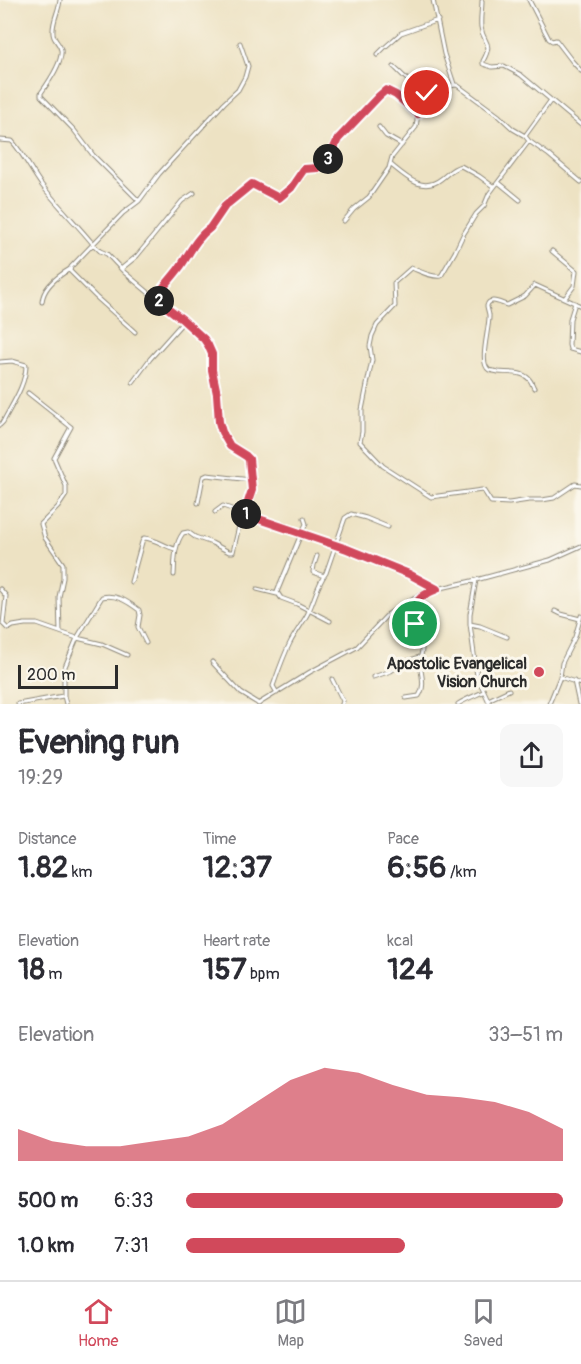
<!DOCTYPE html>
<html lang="en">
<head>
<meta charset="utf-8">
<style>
  body { margin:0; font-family:Pangolin,sans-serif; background:#f7f7f7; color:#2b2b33; height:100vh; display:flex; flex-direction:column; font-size:22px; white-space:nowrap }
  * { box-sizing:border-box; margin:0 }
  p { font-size:20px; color:#7c7c81 }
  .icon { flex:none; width:33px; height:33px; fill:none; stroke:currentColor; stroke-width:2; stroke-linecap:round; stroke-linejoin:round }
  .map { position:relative; height:704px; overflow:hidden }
  .side { display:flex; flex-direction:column; background:#fff; flex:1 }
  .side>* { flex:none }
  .scale { position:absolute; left:18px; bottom:15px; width:100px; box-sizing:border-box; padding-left:6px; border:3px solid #2b2b2b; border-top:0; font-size:16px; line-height:21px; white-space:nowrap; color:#2b2b2b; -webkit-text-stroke:4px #fbf7ec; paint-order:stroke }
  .pin { position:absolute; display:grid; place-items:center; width:51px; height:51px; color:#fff; margin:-26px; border:3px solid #fff; border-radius:50%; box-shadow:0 2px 6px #0007 }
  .km { position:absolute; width:30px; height:30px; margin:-15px; border-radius:50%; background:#222; color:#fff; font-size:16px; line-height:30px; text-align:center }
  .round { display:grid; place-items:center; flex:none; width:63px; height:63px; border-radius:12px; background:#f7f7f7 }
  .headline { display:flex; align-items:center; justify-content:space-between; height:102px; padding:0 18px }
  h1 { font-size:33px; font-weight:700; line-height:45px }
  .metrics { display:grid; grid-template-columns:repeat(3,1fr); gap:9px; height:102px; padding:6px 18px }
  .metrics div { display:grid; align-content:center }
  .metrics b { font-size:30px; font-weight:700 }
  .metrics small { font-size:16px; font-weight:400 }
  .metrics p { font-size:16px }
  .chart { height:168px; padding:12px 18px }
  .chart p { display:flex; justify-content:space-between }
  .chart svg { width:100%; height:108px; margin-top:6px; fill:#d1495b; opacity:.7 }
  ul { padding:0 18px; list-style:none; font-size:20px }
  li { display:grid; grid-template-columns:96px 72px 1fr; align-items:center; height:45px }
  li i { height:15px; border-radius:8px; background:#d1495b }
  .tabs { display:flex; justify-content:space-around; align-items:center; height:84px; border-top:2px solid #e1e1e2; background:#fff; font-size:16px; color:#7c7c81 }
  .tabs a { display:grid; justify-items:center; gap:3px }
  .tabs .active { color:#d1495b }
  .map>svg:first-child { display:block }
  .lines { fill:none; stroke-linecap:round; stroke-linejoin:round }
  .minor-casing { stroke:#8c8677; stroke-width:5 }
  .minor { stroke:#fff; stroke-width:3 }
  .route-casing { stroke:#fff; stroke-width:12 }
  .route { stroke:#d1495b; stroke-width:8 }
  .poi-dot { fill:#d1495b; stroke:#fbf7ec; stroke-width:2 }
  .labels { text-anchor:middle; stroke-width:6; stroke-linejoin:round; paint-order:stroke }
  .poi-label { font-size:16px; font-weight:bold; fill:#2b2b2b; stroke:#fbf7ec; text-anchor:end }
</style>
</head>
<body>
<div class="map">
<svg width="581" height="704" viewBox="0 0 581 704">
  <rect width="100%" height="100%" fill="#fbf7ec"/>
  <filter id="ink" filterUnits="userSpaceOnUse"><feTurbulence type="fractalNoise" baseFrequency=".0167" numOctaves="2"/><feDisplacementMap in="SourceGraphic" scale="12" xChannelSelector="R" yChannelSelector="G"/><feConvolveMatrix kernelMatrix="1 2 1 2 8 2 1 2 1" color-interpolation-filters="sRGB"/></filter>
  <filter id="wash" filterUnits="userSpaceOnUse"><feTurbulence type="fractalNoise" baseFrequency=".008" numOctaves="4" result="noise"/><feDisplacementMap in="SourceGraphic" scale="24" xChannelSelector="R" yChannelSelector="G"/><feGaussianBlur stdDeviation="1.35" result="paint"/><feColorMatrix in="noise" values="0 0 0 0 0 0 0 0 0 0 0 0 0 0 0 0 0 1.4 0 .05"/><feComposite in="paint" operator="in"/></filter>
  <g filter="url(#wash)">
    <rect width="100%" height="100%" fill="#ede2c3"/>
  </g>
  <g filter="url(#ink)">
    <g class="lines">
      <g class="minor-casing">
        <path id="minor" d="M60,0c-1,11 -8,21 -7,33 0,7 7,10 8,17 2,12 -13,33 -20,43v3l33,34 19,25 46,46
          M433,0l11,54 10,30
          M529,0l20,39 3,2 4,-1 16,21 9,10
          M482,1c0,8 -2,17 -1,26 2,17 13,14 2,34v3l9,3 12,-1 17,9 60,50
          M377,55l7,-7 17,-15 37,-13
          M394,67c9,8 28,30 40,26 8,-2 14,-8 23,-8l42,31 14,13 12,7
          M551,100l-26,36 4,5 20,14 32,27
          M379,127l7,9 16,9
          M0,140l12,1c12,14 19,29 29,43 16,21 36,40 52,60l7,7 7,3 17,18 37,31 21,16 22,20 4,6 4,9v16l5,24 2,28 3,11 5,10 22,16 3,31 -5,17 -7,15 -7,30h-4l-17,-9 -17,-6 -7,-5 -5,1c-9,12 -8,27 -9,42
          M529,141l-40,53 -5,12 -8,8 -13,21 -8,17 -14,24c-9,2 -21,-5 -30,-8l-17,15 1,23 -18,19 -5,11 -2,10 2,14 -10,50v22l-2,10 23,24 48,31 51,-7 2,1 7,11 18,1 20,-3h13l12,-2 21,-14 6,1
          M390,164c15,12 32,30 51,15 8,-6 10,-10 20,-13l18,10 15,11
          M498,182l22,18
          M344,221l10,-12 15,-12 20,-29 3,-11 24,-30 2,-13 15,-20
          M552,251l24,20 -2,15 -9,12
          M121,269l16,-13 45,-55 12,-8
          M155,298c8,-11 17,-20 25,-31 9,-13 16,-30 30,-39l15,-22 27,-22 27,14 12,-10 13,-19 14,-1 8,-5 6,-11 5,-13 26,-25 16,-18 7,-6 10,5 22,19
          M42,302c1,-15 16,-26 28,-33
          M575,303l-5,16 -1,26 1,4 11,3
          M135,332l-39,-35 -26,-26 1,-4 52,-54 16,-12 20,-27 65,-71 14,-13 7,-13 3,-11 -8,-23
          M0,362l12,-1 14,4c0,20 -14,39 -23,57l-3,3
          M133,382l17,-23 34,-38
          M534,388c-2,-3 -2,-6 -5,-9 -7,-8 -21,-6 -31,-7 -2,-1 -7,-1 -9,-2 -11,-7 1,-43 0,-55 0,-1 -2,-8 -2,-9 2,-10 15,-2 20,-1l18,-9 10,-11 46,21
          M28,393l43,34 -17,31 12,28v9l-8,12 -17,17 4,14 18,26v14l-4,19 1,35
          M198,503l5,-26 4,-2 44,5
          M215,512l8,-6c50,18 101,34 150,54 22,9 44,17 64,29
          M304,518l2,6 -5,10 -24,58 4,6 16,6 33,17
          M317,556l-3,9 -1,7 11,4
          M476,580l-6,34v10l7,52 13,28
          M131,582l11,-40 2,-4c12,1 20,8 31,11
          M0,589l6,7 -3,28 5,5 5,-3 12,-2h12l40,14 25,6 25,11
          M257,589l20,5
          M555,611l6,3 19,5
          M470,624l10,2 27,11
          M212,662l29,31 18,11
          M373,677l18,-6 13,-9 16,-5
          M560,677l21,7
          M332,679l11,22 -1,3
          M574,681l5,23
          M277,693l-4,-7c5,-14 10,-29 17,-43 6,-12 14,-21 19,-32 6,-13 9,-28 17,-38l19,-55 6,-4 15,4 22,9
          M406,698l13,-2c7,-11 2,-21 1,-33 0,-5 2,-10 2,-14 -1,-24 -17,-33 2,-55
          M488,700l21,-10
          M18,704l45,-8
          M66,704l-2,-8v-27l13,-31 25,-41c14,-3 25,4 37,13l1,5 -2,12 8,16
          M258,704l52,-32 47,-25 31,-33 27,-17 22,-8 39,-9 74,-20 31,-14
          M458,704c8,-5 16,-8 25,-12
          M549,704l11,-27 2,-14 13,-26 6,-21"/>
      </g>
      <use href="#minor" class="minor"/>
    </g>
  </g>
  <g class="lines" filter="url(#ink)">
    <g class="route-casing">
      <path id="route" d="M415,624c-1,-22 1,-27 22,-35l-28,-15 -62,-25 -103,-35 8,-24 -3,-31 -3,-3 -16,-10 -8,-14 -3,-10 -2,-28 -5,-24v-16l-4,-9 -4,-6 -22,-20 -27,-21c8,-11 17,-20 25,-31 9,-13 17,-30 30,-39l15,-22 27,-22 27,14 12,-10 13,-19 14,-1 8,-5 6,-11 6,-13 41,-43 7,-6 10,5 22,19 15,-20 -6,-1"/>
    </g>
    <use href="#route" class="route"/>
  </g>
  <circle class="poi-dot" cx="539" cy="672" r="6"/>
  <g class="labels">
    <g class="poi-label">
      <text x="527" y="669">Apostolic Evangelical<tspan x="527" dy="18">Vision Church</tspan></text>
    </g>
  </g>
</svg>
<div class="scale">200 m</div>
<div class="pin" style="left:415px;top:624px;background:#1e9e55"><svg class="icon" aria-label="arrive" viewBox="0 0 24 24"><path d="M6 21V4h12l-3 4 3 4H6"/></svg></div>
<div class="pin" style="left:427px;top:93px;background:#d93025"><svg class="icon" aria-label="check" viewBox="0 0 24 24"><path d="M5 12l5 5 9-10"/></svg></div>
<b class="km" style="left:246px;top:514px">1</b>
<b class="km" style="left:159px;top:301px">2</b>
<b class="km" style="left:328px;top:159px">3</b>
</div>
<section class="side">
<div class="headline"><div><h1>Evening run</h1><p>19:29</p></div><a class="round"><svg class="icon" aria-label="share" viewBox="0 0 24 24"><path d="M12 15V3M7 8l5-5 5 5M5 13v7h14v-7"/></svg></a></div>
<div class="metrics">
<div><p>Distance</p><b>1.82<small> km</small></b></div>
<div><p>Time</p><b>12:37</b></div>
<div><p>Pace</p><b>6:56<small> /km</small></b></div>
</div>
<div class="metrics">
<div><p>Elevation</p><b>18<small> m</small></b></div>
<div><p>Heart rate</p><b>157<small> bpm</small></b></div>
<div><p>kcal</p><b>124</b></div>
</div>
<div class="chart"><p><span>Elevation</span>33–51 m</p>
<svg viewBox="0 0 160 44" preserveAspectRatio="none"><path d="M0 44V31L10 36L20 38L30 38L40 36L50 34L60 29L70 20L80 11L90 6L100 8L110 13L120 17L130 18L140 20L150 24L160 31V44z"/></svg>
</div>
<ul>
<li><b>500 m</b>6:33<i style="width:100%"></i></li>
<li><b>1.0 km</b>7:31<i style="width:58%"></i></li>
</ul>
</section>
<nav class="tabs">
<a class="active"><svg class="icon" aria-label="home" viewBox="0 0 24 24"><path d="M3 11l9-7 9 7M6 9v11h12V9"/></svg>Home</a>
<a><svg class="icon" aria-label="map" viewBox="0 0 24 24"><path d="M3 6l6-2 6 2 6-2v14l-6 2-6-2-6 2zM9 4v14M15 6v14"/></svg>Map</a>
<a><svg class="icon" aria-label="saved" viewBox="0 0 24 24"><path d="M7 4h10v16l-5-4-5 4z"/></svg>Saved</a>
</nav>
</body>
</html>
